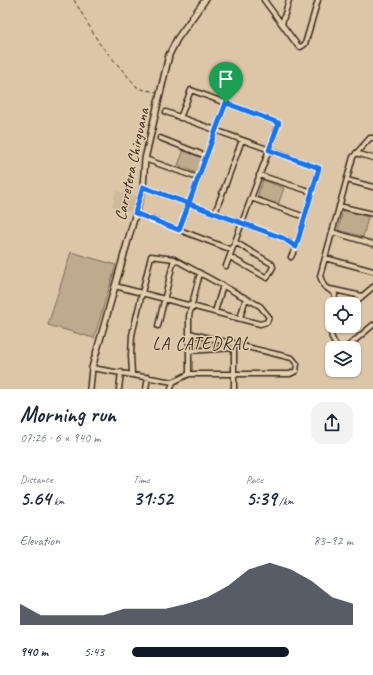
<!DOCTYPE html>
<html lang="en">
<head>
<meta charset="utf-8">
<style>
  body { margin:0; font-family:Caveat,sans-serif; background:#f2f2f3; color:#1f2937; height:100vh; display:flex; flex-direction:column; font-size:15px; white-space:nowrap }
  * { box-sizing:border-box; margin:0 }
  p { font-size:13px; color:#747a83 }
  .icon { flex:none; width:22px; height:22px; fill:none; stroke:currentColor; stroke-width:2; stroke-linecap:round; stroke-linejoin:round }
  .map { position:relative; height:389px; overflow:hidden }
  .panel { display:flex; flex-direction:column; background:#fff; flex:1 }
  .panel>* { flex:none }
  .tools { position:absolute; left:325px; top:297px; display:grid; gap:8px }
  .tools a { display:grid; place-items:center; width:36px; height:36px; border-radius:8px; background:#fff; box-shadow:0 1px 3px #0004; font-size:20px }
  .pin { position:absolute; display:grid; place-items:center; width:34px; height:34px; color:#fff; margin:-41px -17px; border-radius:50% 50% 50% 0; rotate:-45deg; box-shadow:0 0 4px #0007 }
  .pin .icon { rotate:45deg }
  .round { display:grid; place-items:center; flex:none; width:42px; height:42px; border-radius:12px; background:#f2f2f3 }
  .headline { display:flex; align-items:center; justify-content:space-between; height:68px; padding:0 20px }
  h1 { font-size:22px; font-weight:700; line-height:30px }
  .figures { display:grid; grid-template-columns:repeat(3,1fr); gap:6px; height:68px; padding:4px 20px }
  .figures div { display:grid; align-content:center }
  .figures b { font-size:20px; font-weight:700 }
  .figures small { font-size:11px; font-weight:400 }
  .figures p { font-size:11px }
  .chart { height:112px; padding:8px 20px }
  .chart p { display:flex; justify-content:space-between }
  .chart svg { width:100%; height:72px; margin-top:4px; fill:#111827; opacity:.7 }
  ul { padding:0 20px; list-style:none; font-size:13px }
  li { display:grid; grid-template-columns:64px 48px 1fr; align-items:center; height:30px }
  li i { height:10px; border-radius:5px; background:#111827 }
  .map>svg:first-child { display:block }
  .built { fill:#ceb89a }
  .green { fill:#bfaa8e; stroke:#7d6a56 }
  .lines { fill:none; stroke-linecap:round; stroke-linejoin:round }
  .minor-casing { stroke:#3b2a1e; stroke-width:7 }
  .tertiary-casing { stroke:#3b2a1e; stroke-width:8 }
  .path { stroke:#3b2a1e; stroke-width:1; stroke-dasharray:4 3; stroke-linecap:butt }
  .minor { stroke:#e4cdad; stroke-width:4 }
  .tertiary { stroke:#e4cdad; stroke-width:5 }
  .route-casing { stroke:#fff; stroke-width:8 }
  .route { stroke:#1a73e8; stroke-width:5 }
  .labels { text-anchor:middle; stroke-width:3; stroke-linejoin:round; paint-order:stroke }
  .street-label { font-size:16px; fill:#3b2a1e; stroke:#e4cdad }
  .neighbourhood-label { font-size:17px; letter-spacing:1px; fill:#3b2a1e; stroke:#e4cdad }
</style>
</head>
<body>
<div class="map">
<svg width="373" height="389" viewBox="0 0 373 389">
  <rect width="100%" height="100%" fill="#ddc6a7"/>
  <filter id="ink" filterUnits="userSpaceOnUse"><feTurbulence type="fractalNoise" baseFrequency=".025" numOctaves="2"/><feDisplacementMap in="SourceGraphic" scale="8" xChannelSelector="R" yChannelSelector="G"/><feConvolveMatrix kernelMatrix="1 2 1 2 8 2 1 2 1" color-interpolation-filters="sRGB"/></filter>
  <g filter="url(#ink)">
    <path class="built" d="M116,191l22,6 -5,16 -21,-7z"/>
    <path class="green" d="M184,150l19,8 -7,15 -18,-8z
      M263,180l21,8 -6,17 -21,-8z
      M343,210l25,7 -5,20 -25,-7z
      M71,252l45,13 -22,73 -46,-13z
      M192,335l40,9v3l-41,1z"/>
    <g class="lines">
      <g class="minor-casing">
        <path id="minor" d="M264,0l34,46 3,1 4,-3 13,-44
          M282,24l7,-24
          M166,112l153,56 -23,79 -5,10
          M180,118l11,-28 88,33 -53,143
          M160,138l46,18
          M356,153l17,5
          M145,159l53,19
          M259,175l53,17
          M347,180l26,7
          M143,187l140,51 13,9
          M251,198l54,19
          M339,206l34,8
          M135,213l97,37
          M215,213l27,-73
          M179,230l47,-127
          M332,232l41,12
          M230,257l37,21 6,-11 -1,-3 -37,-22
          M325,258l48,13
          M115,286c48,13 97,25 145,38l7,-2 2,-5 -9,-11 -86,-47 -23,-3 -19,79 -1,20 1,19
          M330,289l32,7
          M334,304l1,-10 -11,-8 -4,-10 33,-119 17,-19h3
          M353,304l20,-17
          M215,312l8,-27
          M240,318l6,-20
          M158,326l16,-67
          M332,326c-2,10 0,14 6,22
          M346,348l27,-23
          M189,351l45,-3
          M92,368l81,14 16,-8h101l6,-3 1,-7 -5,-6 -103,-25
          M189,374v-58l11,-43
          M119,389l2,-17
          M146,389l2,-12
          M171,389l2,-7
          M234,389v-46"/>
      </g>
      <g class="tertiary-casing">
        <path id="tertiary" d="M90,389l2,-21 51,-181 2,-28 24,-104 8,-16 28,-39"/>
      </g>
      <path class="path" d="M74,0l25,43 38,44 4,2 15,3"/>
      <use href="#minor" class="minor"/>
      <use href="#tertiary" class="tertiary"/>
    </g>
  </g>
  <g class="lines" filter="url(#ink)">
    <g class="route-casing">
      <path id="route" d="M226,103c-16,42 -31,84 -47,127l-44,-17 8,-26 140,51 13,9 23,-79 -50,-18 10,-27 -53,-20"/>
    </g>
    <use href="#route" class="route"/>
  </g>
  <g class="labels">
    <g class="street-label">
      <text transform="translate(131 164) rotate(-78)" y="6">Carretera Chirguana</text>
    </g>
    <g class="neighbourhood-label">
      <text x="201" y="349">LA CATEDRAL</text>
    </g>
  </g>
</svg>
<div class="tools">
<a><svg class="icon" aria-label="locate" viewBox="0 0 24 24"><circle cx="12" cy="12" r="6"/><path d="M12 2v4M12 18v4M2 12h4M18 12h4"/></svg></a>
<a><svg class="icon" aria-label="layers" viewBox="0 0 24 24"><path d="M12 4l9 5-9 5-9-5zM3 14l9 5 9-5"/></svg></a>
</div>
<div class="pin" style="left:226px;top:103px;background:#1e9e55"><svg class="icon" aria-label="arrive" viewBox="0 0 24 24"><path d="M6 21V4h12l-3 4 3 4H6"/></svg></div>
</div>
<section class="panel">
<div class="headline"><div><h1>Morning run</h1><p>07:26 · 6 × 940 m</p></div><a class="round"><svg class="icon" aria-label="share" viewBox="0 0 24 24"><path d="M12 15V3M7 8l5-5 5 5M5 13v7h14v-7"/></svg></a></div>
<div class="figures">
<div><p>Distance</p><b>5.64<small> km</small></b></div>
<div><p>Time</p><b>31:52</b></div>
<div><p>Pace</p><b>5:39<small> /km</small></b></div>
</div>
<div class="chart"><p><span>Elevation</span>83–92 m</p>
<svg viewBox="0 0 160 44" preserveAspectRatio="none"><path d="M0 44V31L10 38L20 38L30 38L40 38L50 34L60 34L70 34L80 31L90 27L100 20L110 10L120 6L130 10L140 17L150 27L160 31V44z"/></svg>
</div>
<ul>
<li><b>940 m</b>5:43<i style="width:71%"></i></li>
</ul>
</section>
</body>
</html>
